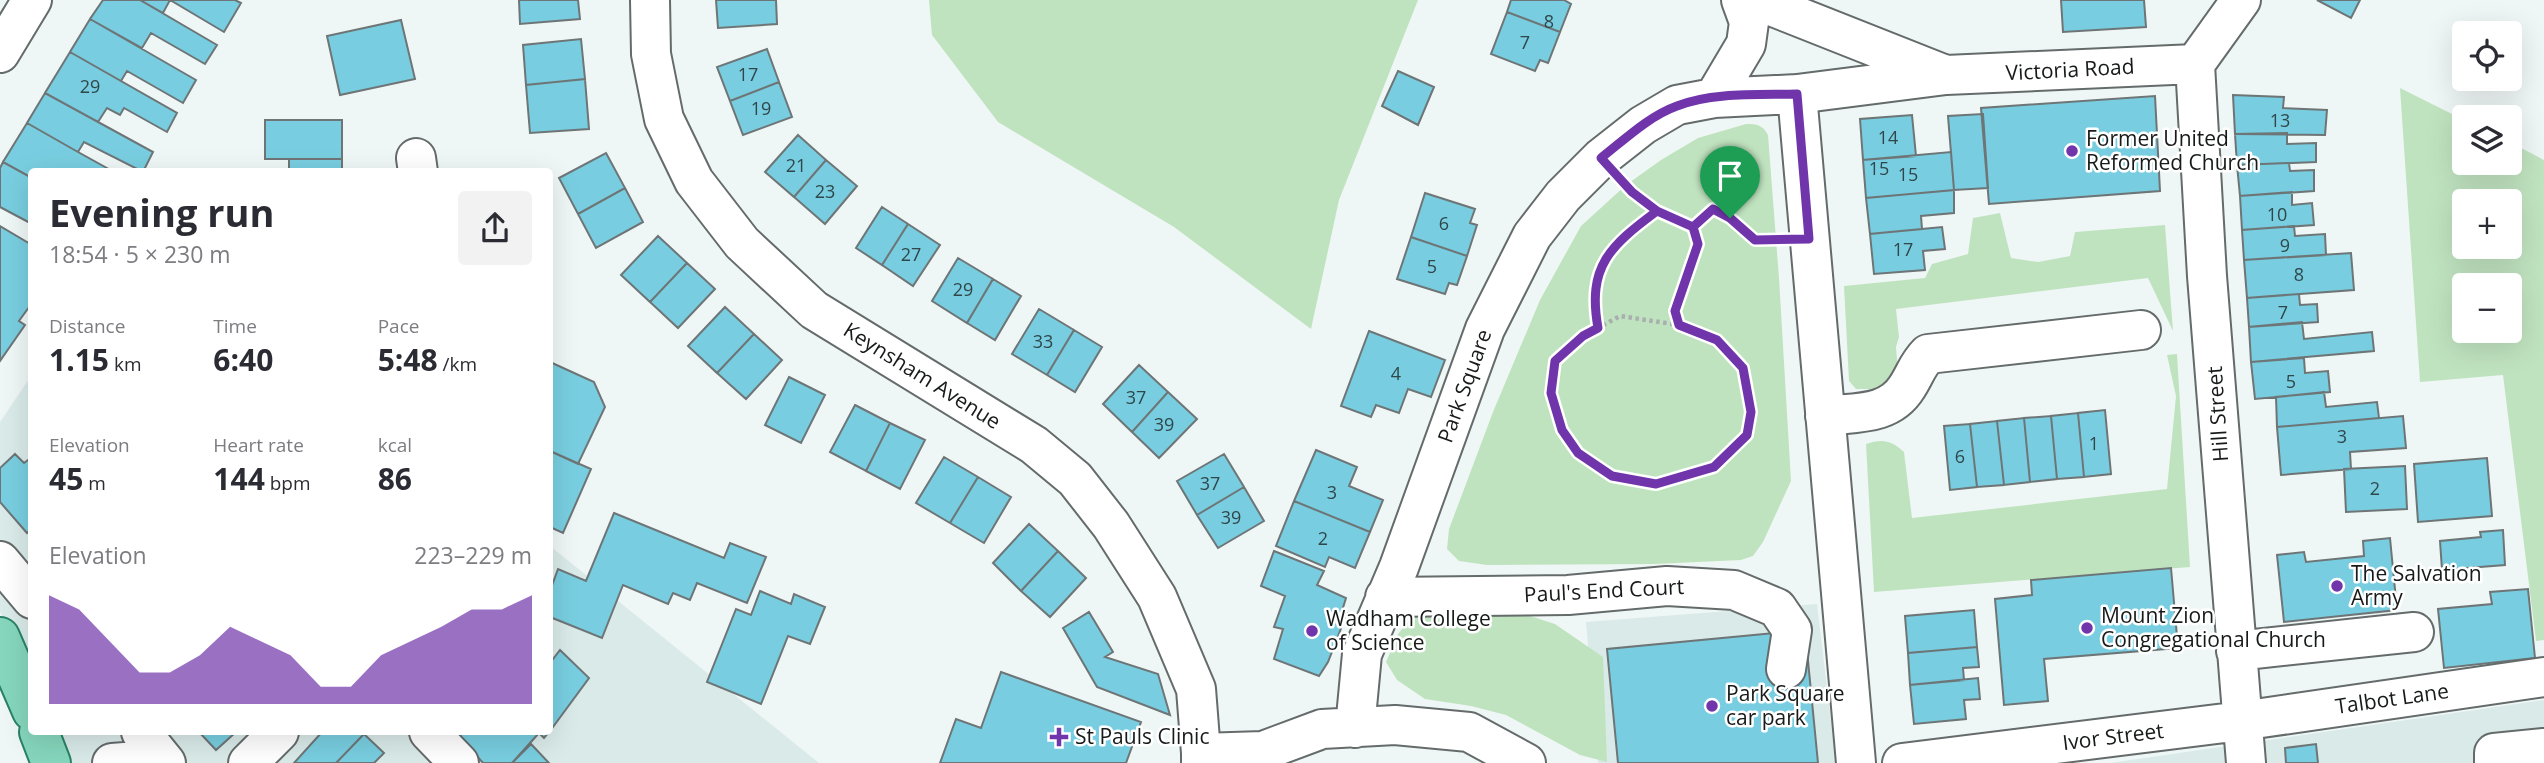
<!DOCTYPE html>
<html lang="en">
<head>
<meta charset="utf-8">
<style>
  body { margin:0; font-family:"Open Sans",sans-serif; background:#f2f2f3; color:#2b2b33; height:100vh; display:flex; flex-direction:column; font-size:26px; white-space:nowrap }
  * { box-sizing:border-box; margin:0 }
  p { font-size:23px; color:#7c7c81 }
  .icon { flex:none; width:38px; height:38px; fill:none; stroke:currentColor; stroke-width:2; stroke-linecap:round; stroke-linejoin:round }
  .map { position:relative; flex:1; overflow:hidden }
  .drawer { position:absolute; left:28px; top:168px; width:525px; height:567px; display:flex; flex-direction:column; background:#fff; border-radius:7px; box-shadow:0 7px 28px #0002 }
  .drawer>* { flex:none }
  .controls { position:absolute; left:2452px; top:21px; display:grid; gap:14px }
  .controls a { display:grid; place-items:center; width:70px; height:70px; border-radius:7px; background:#fff; box-shadow:0 7px 28px #0002; font-size:35px }
  .pin { position:absolute; display:grid; place-items:center; width:60px; height:60px; color:#fff; margin:-72px -30px; border-radius:50% 50% 50% 0; rotate:-45deg; box-shadow:0 0 7px #0007 }
  .pin .icon { rotate:45deg }
  .round { display:grid; place-items:center; flex:none; width:74px; height:74px; border-radius:7px; background:#f2f2f3 }
  .headline { display:flex; align-items:center; justify-content:space-between; height:119px; padding:0 21px }
  h1 { font-size:38px; font-weight:700; line-height:52px }
  .stats { display:grid; grid-template-columns:repeat(3,1fr); gap:10px; height:119px; padding:7px 21px }
  .stats div { display:grid; align-content:center }
  .stats b { font-size:30px; font-weight:700 }
  .stats small { font-size:19px; font-weight:400 }
  .stats p { font-size:19px }
  .chart { height:196px; padding:14px 21px }
  .chart p { display:flex; justify-content:space-between }
  .chart svg { width:100%; height:126px; margin-top:7px; fill:#7035ab; opacity:.7 }
  .map>svg:first-child { display:block }
  .built { fill:#d9eae8 }
  .green { fill:#c0e3bf; fill-rule:evenodd }
  .building { fill:#78cee0; stroke:#6e7576; stroke-width:2 }
  .lines { fill:none; stroke-linecap:round; stroke-linejoin:round }
  .minor-casing { stroke:#646b6a; stroke-width:42 }
  .major-casing { stroke:#298266; stroke-width:42 }
  .path { stroke:#a9afae; stroke-width:4.5; stroke-dasharray:3.5 3.5; stroke-linecap:butt }
  .minor { stroke:#fff; stroke-width:38 }
  .major { stroke:#85d6bc; stroke-width:38 }
  .route-casing { stroke:#fff; stroke-width:14 }
  .route { stroke:#7035ab; stroke-width:9 }
  .poi-dot { fill:#7035ab; stroke:#fff; stroke-width:2.5 }
  .labels { text-anchor:middle; stroke-width:5; stroke-linejoin:round; paint-order:stroke }
  .number-label { font-size:18px; fill:#2f474b }
  .street-label { font-size:21px; fill:#171a19; stroke:#fff }
  .poi-label { font-size:21px; fill:#171a19; stroke:#fff; text-anchor:start }
</style>
</head>
<body>
<div class="map">
<svg width="2544" height="763" viewBox="0 0 2544 763">
  <rect width="100%" height="100%" fill="#eff7f6"/>
  <path class="built" d="M31,376v304l-31,-68v-190z
    M550,546l269,217h-751l-12,-31h494z
    M1817,604l19,159h-238l-12,-141z
    M2544,700v63h-434z"/>
  <path class="green" d="M929,0h489l-79,200 -28,129 -137,-102 -176,-105 -66,-87z
    M2400,88l64,32v43h46v-21l34,18v480l-8,1 -33,-266 -83,7zM2464,201h46v46h-46zM2510,285v46h-46v-46z
    M1746,124c11,0 17,1 22,11l11,143 12,203 -28,61 -10,14 -12,4 -86,4 -168,1 -28,-4 -12,-12 2,-20 44,-117 47,-112 41,-74 45,-41 35,-25 37,-22z
    M2000,213l11,45 27,4 32,-6 5,-24 90,-7 8,106 -25,-53 -252,31 3,28 -3,10 2,26 -22,16h-20l-7,-8 -5,-95 81,-8 7,-14 36,-10 5,-36z
    M2177,354l13,213 -316,25 -8,-148c17,-6 26,-3 38,8l8,66 255,-29 9,-93 -9,-41z
    M1415,613h106l34,11 48,33 4,105 -27,-7 -74,-40 -35,-9 -46,-7 -28,-19 -11,-18 12,-28z"/>
  <path class="building" d="M103,0h37l77,45 -12,19 -54,-31 -9,15 -52,-29z
    M140,0h95l6,3 -17,29 -54,-32 -7,13z
    M519,0h59l2,19 -60,5z
    M716,0h60l1,24 -59,4z
    M1511,0h53l7,4 -11,28 -53,-20z
    M2061,0h83l2,27 -83,5z
    M2317,0h43l-9,18z
    M1507,12l53,20 -12,31 -8,-3 -5,11 -44,-17z
    M90,19l106,61 -13,23 -56,-32 -6,10 -51,-29z
    M401,20l14,59 -75,16 -13,-59z
    M581,39l4,40 -59,6 -3,-40z
    M767,49l12,33 -49,19 -13,-34z
    M70,52l107,61 -10,19 -43,-24 -4,7 -13,-7 -9,14 -53,-29z
    M1398,71l36,16 -16,38 -36,-19z
    M585,79l4,50 -59,4 -4,-48z
    M779,82l13,35 -49,18 -13,-34z
    M45,93l108,59 -10,20 -59,-30 -6,10 -51,-29z
    M2233,95l51,2 -1,11 44,2 -2,25 -90,-1z
    M2155,96l5,95 -171,13 -8,-96z
    M1983,114l5,74 -34,2 -6,-74z
    M1912,115l4,41 -53,4 -3,-41z
    M265,120h77v39h-77z
    M27,123l51,29 36,20h-82v6l-29,-16z
    M2287,133v11l29,-1v19l-79,3 -2,-31z
    M798,135l28,25 -32,37 -29,-25z
    M1951,152l3,38 -88,8 -3,-38z
    M606,153l19,35 -47,26 -19,-36z
    M289,159h53v13h-53z
    M826,160l31,26 -32,38 -31,-27z
    M3,162l29,16v46l-32,-17v-39z
    M2289,163l1,8 24,-1v21l-74,5 -3,-31z
    M625,188l18,34 -47,26 -18,-34z
    M1954,190v23l-33,3 1,13 -52,5 -4,-36z
    M2292,192v13l20,-2 2,22 -72,5 -2,-34z
    M1425,193l50,16 -5,14 7,2 -10,31 -56,-19z
    M882,207l26,17 -26,41 -26,-17z
    M908,224l32,21 -27,41 -31,-21z
    M0,226l32,19v58l-13,18 6,4 -25,36z
    M2294,226l1,10 30,-2 1,21 -82,5 -2,-30z
    M1942,227l3,22 -22,2 2,19 -51,4 -4,-40z
    M658,236l29,27 -37,39 -29,-27z
    M1411,237l56,19 -10,29 -8,-2 -4,11 -48,-15z
    M2351,253l3,37 -107,8 -3,-38z
    M958,258l35,21 -26,44 -35,-22z
    M687,263l28,26 -37,39 -28,-26z
    M993,279l28,17 -26,44 -28,-17z
    M2299,294l1,11 17,-1 1,18 -69,5 -2,-29z
    M725,307l29,27 -37,39 -29,-27z
    M1039,309l35,21 -27,45 -35,-21z
    M2302,322l2,17 68,-7 2,19 -123,11 -2,-35z
    M1074,330l28,17 -27,45 -28,-17z
    M1369,331l76,29 -14,37 -23,-8 -9,24 -23,-8 -5,12 -30,-11z
    M754,334l28,26 -36,39 -29,-26z
    M2304,358l1,15 23,-2 2,21 -75,7 -4,-37z
    M550,362l44,20 11,25 -27,57 -28,-13z
    M1139,365l29,27 -36,40 -29,-28z
    M789,377l36,18 -24,48 -36,-18z
    M1168,392l29,27 -38,39 -27,-26z
    M2324,392l2,15 51,-5 2,16 -102,9 -1,-30z
    M855,405l35,18 -24,48 -36,-19z
    M2105,410l6,64 -27,3 -6,-64z
    M2078,413l6,64 -27,2 -6,-63z
    M2051,416l6,63 -27,3 -6,-64z
    M2403,416l3,32 -56,4 1,17 -70,6 -4,-48z
    M2024,418l6,64 -26,3 -7,-64z
    M1997,421l7,64 -27,2 -7,-63z
    M890,423l35,17 -25,49 -34,-18z
    M1970,424l7,63 -27,3 -6,-64z
    M1316,450l41,17 -8,19 34,14 -13,32 -76,-31z
    M550,451l41,18 -28,64 -13,-6z
    M15,454l9,9 8,-6v72l-5,4 -27,-31v-34z
    M1224,454l20,33 -47,28 -20,-34z
    M944,457l34,20 -28,46 -34,-20z
    M2487,458l5,58 -74,6 -4,-58z
    M2405,466l2,43 -61,3 -2,-43z
    M978,477l33,20 -27,46 -34,-20z
    M1244,487l20,34 -46,27 -21,-33z
    M1294,501l76,31 -15,36 -26,-11 -4,10 -49,-21z
    M614,513l110,45 6,-15 36,14 -19,46 -50,-20 -7,17 -17,-7 -5,11 -45,-19 -21,53 -52,-21v-26l8,-22 28,12z
    M1029,524l29,27 -37,40 -28,-28z
    M2503,530l2,35 -63,5 -2,-29 41,-4 -1,-5z
    M2390,538l7,72 -113,12 -7,-67 27,-3 2,10 58,-6 -1,-15z
    M1058,551l28,27 -36,39 -29,-26z
    M1274,551l50,20 -7,14 29,13 -4,13 5,2 -19,49 -9,14 -45,-17 9,-30 -9,-2 11,-31 -24,-10z
    M2171,568l7,80 -134,11 4,42 -44,4 -9,-106 37,-4 -1,-15z
    M2528,589l7,69 -91,10 -6,-59 54,-5 -2,-12z
    M760,591l31,13 3,-10 31,13 -15,37 -22,-8 -27,68 -54,-22 29,-73 15,6z
    M1974,610l3,37 -69,6 -3,-37z
    M1089,612l24,40 -8,5 53,17 12,41 -73,-28 -34,-59z
    M1805,630l13,133h-200l-11,-114z
    M1977,647l2,20 -16,1 1,12 -54,5 -2,-32z
    M560,650l29,28 -39,53v-68z
    M1001,672l140,50 -15,41h-186l16,-44 25,9z
    M1978,678l2,21 -16,1 2,19 -52,5 -4,-39z
    M199,732h37l-20,18z
    M322,732h44l-30,31h-42z
    M465,732h84l-5,6 -5,-5 -27,30h-29l-24,-27z
    M364,734l20,19 -10,10h-38z
    M531,744l18,19h-37z
    M2316,744l2,19h-32l-1,-15z"/>
  <g class="lines">
    <g class="minor-casing">
      <path id="minor" d="M650,0l1,54 13,65 30,62 48,62 72,67 220,135 41,34 36,46 46,72 39,92 5,64
        M1756,0l187,74
        M0,53l32,-53
        M2195,64l12,212 39,487
        M2195,64l46,-64
        M1797,94l59,669
        M1714,98l32,-54 3,-22 -8,-22
        M416,158l2,14
        M1825,416c31,-4 64,0 82,-29 8,-12 10,-22 21,-33l213,-24
        M0,561l32,38
        M1385,597l183,-2 99,-9 67,4 43,18 15,22 -6,39
        M2236,651l178,-19
        M1355,728l7,-74 37,-87 86,-238 47,-93 31,-40 38,-38 42,-33 34,-20 37,-7 83,-4 149,-19 249,-11
        M141,732l25,31
        M429,732l30,31
        M112,763l26,-2 8,2
        M248,763l31,-31
        M1201,763v-10l62,-2 59,-22 73,-4 74,7 57,31
        M1902,763l339,-42 303,-44
        M2494,763v-10l50,-5"/>
    </g>
    <g class="major-casing">
      <path id="major" d="M0,637l32,74
        M39,732l12,31"/>
    </g>
    <path class="path" d="M1627,187l30,24 36,16 5,17 -23,67 4,14 38,15 26,28 7,44 -3,23 -33,32 -58,17 -44,-8 -34,-23 -16,-23 -11,-37 4,-32 28,-25 37,-20 59,9
      M1693,227l20,-18 17,9 25,22h17
      M1599,328c-13,-62 11,-82 58,-117"/>
    <use href="#minor" class="minor"/>
    <use href="#major" class="major"/>
  </g>
  <g class="lines">
    <g class="route-casing">
      <path id="route" d="M1730,218l-17,-9 -20,18 -36,-16c-47,35 -70,55 -59,117l-15,8 -28,25 -4,32 11,37 16,23 34,23 44,8 58,-17 33,-32 4,-23 -8,-44 -26,-28 -38,-15 -4,-14 23,-67 -5,-17 -36,-16 -25,-19 -31,-34c23,-18 48,-42 76,-52 35,-14 83,-11 120,-12l12,145 -54,1 -25,-22"/>
    </g>
    <use href="#route" class="route"/>
  </g>
  <g class="poi-dot">
    <circle cx="2072" cy="151" r="7"/>
    <circle cx="2337" cy="586" r="7"/>
    <circle cx="2087" cy="628" r="7"/>
    <circle cx="1312" cy="631" r="7"/>
    <circle cx="1712" cy="706" r="7"/>
    <path d="M1055.5 726.5h7v7h7v7h-7v7h-7v-7h-7v-7h7z"/>
  </g>
  <g class="labels">
    <g class="number-label">
      <text x="1549" y="28">8</text>
      <text x="1525" y="49">7</text>
      <text x="748" y="81">17</text>
      <text x="90" y="93">29</text>
      <text x="761" y="115">19</text>
      <text x="2280" y="127">13</text>
      <text x="1888" y="144">14</text>
      <text x="796" y="172">21</text>
      <text x="1879" y="175">15</text>
      <text x="1908" y="181">15</text>
      <text x="825" y="198">23</text>
      <text x="2277" y="221">10</text>
      <text x="1444" y="230">6</text>
      <text x="2285" y="252">9</text>
      <text x="1903" y="256">17</text>
      <text x="911" y="261">27</text>
      <text x="1432" y="273">5</text>
      <text x="2299" y="281">8</text>
      <text x="963" y="296">29</text>
      <text x="2283" y="319">7</text>
      <text x="1043" y="348">33</text>
      <text x="1396" y="380">4</text>
      <text x="2291" y="388">5</text>
      <text x="1136" y="404">37</text>
      <text x="1164" y="431">39</text>
      <text x="2342" y="443">3</text>
      <text x="2094" y="450">1</text>
      <text x="1960" y="463">6</text>
      <text x="1210" y="490">37</text>
      <text x="2375" y="495">2</text>
      <text x="1332" y="499">3</text>
      <text x="1231" y="524">39</text>
      <text x="1323" y="545">2</text>
    </g>
    <g class="street-label">
      <text transform="translate(2070 70) rotate(-3)" y="7">Victoria Road</text>
      <text transform="translate(922 376) rotate(32)" y="7">Keynsham Avenue</text>
      <text transform="translate(1465 386) rotate(-70)" y="7">Park Square</text>
      <text transform="translate(2218 414) rotate(-94)" y="7">Hill Street</text>
      <text transform="translate(1604 591) rotate(-3)" y="7">Paul's End Court</text>
      <text transform="translate(2392 699) rotate(-8)" y="7">Talbot Lane</text>
      <text transform="translate(2113 737) rotate(-7)" y="7">Ivor Street</text>
    </g>
    <g class="poi-label">
      <text x="2086" y="146">Former United<tspan x="2086" dy="24">Reformed Church</tspan></text>
      <text x="2351" y="581">The Salvation<tspan x="2351" dy="24">Army</tspan></text>
      <text x="2101" y="623">Mount Zion<tspan x="2101" dy="24">Congregational Church</tspan></text>
      <text x="1326" y="626">Wadham College<tspan x="1326" dy="24">of Science</tspan></text>
      <text x="1726" y="701">Park Square<tspan x="1726" dy="24">car park</tspan></text>
      <text x="1075" y="744">St Pauls Clinic</text>
    </g>
  </g>
</svg>
<div class="controls">
<a><svg class="icon" aria-label="locate" viewBox="0 0 24 24"><circle cx="12" cy="12" r="6"/><path d="M12 2v4M12 18v4M2 12h4M18 12h4"/></svg></a>
<a><svg class="icon" aria-label="layers" viewBox="0 0 24 24"><path d="M12 4l9 5-9 5-9-5zM3 14l9 5 9-5"/></svg></a>
<a>+</a>
<a>−</a>
</div>
<div class="pin" style="left:1730px;top:218px;background:#1e9e55"><svg class="icon" aria-label="arrive" viewBox="0 0 24 24"><path d="M6 21V4h12l-3 4 3 4H6"/></svg></div>
<section class="drawer">
<div class="headline"><div><h1>Evening run</h1><p>18:54 · 5 × 230 m</p></div><a class="round"><svg class="icon" aria-label="share" viewBox="0 0 24 24"><path d="M12 15V3M7 8l5-5 5 5M5 13v7h14v-7"/></svg></a></div>
<div class="stats">
<div><p>Distance</p><b>1.15<small> km</small></b></div>
<div><p>Time</p><b>6:40</b></div>
<div><p>Pace</p><b>5:48<small> /km</small></b></div>
</div>
<div class="stats">
<div><p>Elevation</p><b>45<small> m</small></b></div>
<div><p>Heart rate</p><b>144<small> bpm</small></b></div>
<div><p>kcal</p><b>86</b></div>
</div>
<div class="chart"><p><span>Elevation</span>223–229 m</p>
<svg viewBox="0 0 160 44" preserveAspectRatio="none"><path d="M0 44V6L10 11L20 22L30 33L40 33L50 27L60 17L70 22L80 27L90 38L100 38L110 27L120 22L130 17L140 11L150 11L160 6V44z"/></svg>
</div>
</section>
</div>
</body>
</html>
